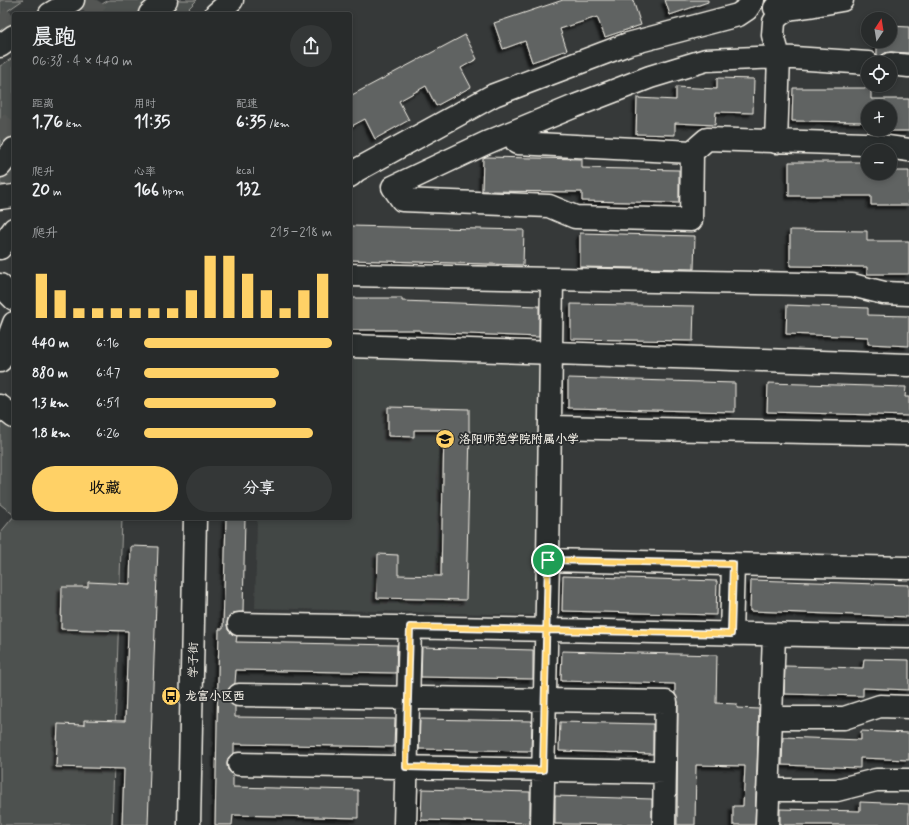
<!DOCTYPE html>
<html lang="zh">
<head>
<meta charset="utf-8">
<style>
  body { margin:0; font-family:Mynerve,"LXGW WenKai TC",sans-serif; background:#343737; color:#f1f3f6; height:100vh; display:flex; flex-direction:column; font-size:15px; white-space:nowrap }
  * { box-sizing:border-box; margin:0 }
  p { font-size:13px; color:#a5a7a9 }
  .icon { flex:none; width:22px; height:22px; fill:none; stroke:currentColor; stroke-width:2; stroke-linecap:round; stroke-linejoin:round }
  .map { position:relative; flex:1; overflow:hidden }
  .drawer { position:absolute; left:12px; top:12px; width:340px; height:508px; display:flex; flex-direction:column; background:#282b2b; border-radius:4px; box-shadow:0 2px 6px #0003,0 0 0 1px #444747 }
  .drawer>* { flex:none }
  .needle { width:26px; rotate:12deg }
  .controls { position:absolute; left:861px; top:12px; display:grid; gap:8px }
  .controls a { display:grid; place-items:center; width:36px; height:36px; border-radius:50%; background:#282b2b; box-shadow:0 2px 6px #0003,0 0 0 1px #444747; font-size:20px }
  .pin { position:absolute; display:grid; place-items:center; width:34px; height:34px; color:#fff; margin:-17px; border:2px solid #fff; border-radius:50%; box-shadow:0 1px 4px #0007 }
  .round { display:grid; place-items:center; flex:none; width:42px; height:42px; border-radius:21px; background:#343737 }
  .headline { display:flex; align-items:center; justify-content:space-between; height:68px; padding:0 20px }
  h1 { font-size:22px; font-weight:700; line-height:30px }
  .metrics { display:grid; grid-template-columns:repeat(3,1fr); gap:6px; height:68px; padding:4px 20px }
  .metrics div { display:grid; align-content:center }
  .metrics b { font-size:17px; font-weight:700 }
  .metrics small { font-size:11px; font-weight:400 }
  .metrics p { font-size:11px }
  .chart { height:112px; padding:8px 20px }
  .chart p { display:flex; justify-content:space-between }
  .chart svg { width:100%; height:72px; margin-top:4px; stroke:#ffd166; stroke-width:6 }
  .action { display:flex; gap:8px; margin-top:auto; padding:8px 20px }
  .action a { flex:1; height:46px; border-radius:24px; background:#ffd166; color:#111; font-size:16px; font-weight:700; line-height:46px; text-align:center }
  .action a+a { background:#343737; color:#f1f3f6 }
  ul { padding:0 20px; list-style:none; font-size:13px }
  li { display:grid; grid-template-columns:64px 48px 1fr; align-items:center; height:30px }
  li i { height:10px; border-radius:5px; background:#ffd166 }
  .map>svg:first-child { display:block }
  .built { fill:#434645 }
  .green { fill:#4e514f; stroke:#a1a19c }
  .building { fill:#616362; stroke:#f4f1e8; filter:url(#shadow) }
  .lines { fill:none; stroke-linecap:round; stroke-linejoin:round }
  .major-tunnel { stroke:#525553; stroke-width:22; stroke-dasharray:22 11; stroke-linecap:butt }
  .minor-casing { stroke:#f4f1e8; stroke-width:25 }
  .major-casing { stroke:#f4f1e8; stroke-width:25 }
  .highway-casing { stroke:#f4f1e8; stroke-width:25 }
  .minor { stroke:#2a2d2e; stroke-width:22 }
  .major { stroke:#2a2d2e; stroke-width:22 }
  .highway { stroke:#2a2d2e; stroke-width:22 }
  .route-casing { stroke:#fff; stroke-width:8 }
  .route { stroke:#ffd166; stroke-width:5 }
  .labels { text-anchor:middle; stroke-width:3.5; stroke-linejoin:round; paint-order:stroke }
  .poi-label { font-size:12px; font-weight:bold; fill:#f4f1e8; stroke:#2a2d2e; text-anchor:start }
  .street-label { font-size:12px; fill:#f4f1e8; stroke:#2a2d2e }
</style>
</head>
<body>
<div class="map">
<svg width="909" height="825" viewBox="0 0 909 825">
  <defs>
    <filter id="shadow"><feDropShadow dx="-3.5" dy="3.5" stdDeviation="1" flood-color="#0009"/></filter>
  </defs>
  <rect width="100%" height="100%" fill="#363939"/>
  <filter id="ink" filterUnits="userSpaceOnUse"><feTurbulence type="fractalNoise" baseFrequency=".025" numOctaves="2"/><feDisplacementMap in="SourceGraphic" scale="8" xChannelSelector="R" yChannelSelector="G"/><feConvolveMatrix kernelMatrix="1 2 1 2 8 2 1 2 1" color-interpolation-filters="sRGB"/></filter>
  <g filter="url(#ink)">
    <path class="built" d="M350,355l191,5 -5,255 -281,-7 2,-90h93z"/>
    <path class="green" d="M0,0h23l-23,16z
      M109,0h88l-14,14h-99z
      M14,57v126l-5,3 -9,-2v-118z
      M0,420l8,7 6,2v86l-14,-11z
      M14,516v2h108l-10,307h-112v-292z"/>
    <path class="building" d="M563,0h70l8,25 -36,12 -8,-20 -37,12 7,21 -35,12 -7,-21 -22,8 -9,-26z
      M665,0h43v2l-38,13z
      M890,26l19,1v26l-18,-1 -6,1 -6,5 -2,-3v-14h13z
      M465,35l12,24 -16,9 10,19 -35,19 -10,-20 -27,15 10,19 -34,19 -10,-20 -15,8v-31z
      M717,78l37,1 -1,34 -37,-1 -1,13 -40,-2v12l-39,-1 1,-36 39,2v-13l41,2z
      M793,88h78v11h38v32h-39v-2h20v-22h-22v15l-76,-1z
      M486,157l96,2v9l97,2v33l-97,-2v-9l-100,-1 1,-33z
      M789,162h79v11h22v-2h19v34h-38v-9h-82z
      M350,226l174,4 -1,35 -173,-5z
      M790,230l77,1v10h42v33h-42v-7l-77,-1z
      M580,233l115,3 -1,33 -114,-2z
      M350,298h52v3l137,5v31l-119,-5v-2h-70z
      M571,304l123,2 -1,35 -122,-2z
      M787,305l81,3v7l41,1v30l-41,-2v-7l-82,-3z
      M568,378l167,5v29l-167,-4z
      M768,383l138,4 -1,10h4v19l-142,-4z
      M388,407l81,2v22h1l-4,169 -89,-2 1,-44 20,1v20l43,1 3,-146h-30v7l-26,-1z
      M226,518h19l-2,94 -10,1 -5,5 -1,5 1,7 4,4 5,2 -1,6 161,3 -1,28 -160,-3 -1,13 -6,5 -2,6 1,7 7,5v11l160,2 -1,28 -160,-3v9l-6,5 -1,6 1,6 5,5v12l125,3v28l-125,-3 -1,10h-17l4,-196h4z
      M131,546l27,1 -10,278h-26l2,-56 -68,-2 2,-43 26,1v-5l41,1 3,-90 -67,-2 1,-42h26v-5l42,2z
      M563,576l154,5 -1,34 -154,-4z
      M751,580l158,5v32l-159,-6z
      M422,647l111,3v29l-112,-2z
      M562,651l155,4 -1,48 21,1v4l22,1 -4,116h-22v-19h10l2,-40 -49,-1 -1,60h-18l1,-123 -3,-8v-10l-114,-3z
      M864,659l45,1v30l-46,-2v8l-79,-2 1,-28 78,2z
      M420,719l112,2 -1,30 -112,-2z
      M560,722l93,2v30l-94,-3z
      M861,731l48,2v27l-49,-2v10l-78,-3 1,-28 78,3z
      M422,789l108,3v31l-109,-3z
      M555,796l97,3v26l-97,-1z
      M860,802l49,2v21h-129v-16l80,2z"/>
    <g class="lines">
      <path class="major-tunnel" d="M88,14l9,-14
        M0,32l14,-18
        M0,138l14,-20"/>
      <g class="minor-casing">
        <path id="minor" d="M775,8c9,4 54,-6 67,-8
          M890,64l19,2
          M776,142l3,-85 -6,-22 1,-13 4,-6 12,-8
          M517,143l175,9 15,-13 159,5 43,6
          M692,152l-1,68 -116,-3 -26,-11 -147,-6 -9,-13 93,-44 89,-37 75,-29 56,-17 73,-3 89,6
          M350,176l7,-6 137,-75 134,-51 110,-29 9,-6 6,-9
          M350,275l502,10 32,8 25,1
          M0,285l14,14
          M350,346l559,19
          M0,361l14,-38
          M0,406l14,11
          M550,427l359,7
          M548,560l4,-281
          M239,624l670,13
          M731,634l2,-70
          M239,695l427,7 -2,123
          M771,718h73l36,-12 29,1
          M239,764l426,8
          M768,790h69l39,-10h33
          M189,825l6,-307
          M405,825l5,-198
          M542,825l6,-265 361,8
          M767,825l7,-190"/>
      </g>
      <g class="major-casing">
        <path id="major" d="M50,14l23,-14
          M216,14l16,-14
          M0,46l14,-10
          M0,198l14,-2
          M0,248l14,-19"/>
      </g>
      <g class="highway-casing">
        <path id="highway" d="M150,14l16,-14
          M0,166l14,-17"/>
      </g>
      <use href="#minor" class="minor"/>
      <use href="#major" class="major"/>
      <use href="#highway" class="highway"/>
    </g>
  </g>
  <g class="lines" filter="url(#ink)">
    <g class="route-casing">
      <path id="route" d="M548,560l-5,210 -137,-3 4,-140c107,2 214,5 321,7l2,-70 -185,-4"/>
    </g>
    <use href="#route" class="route"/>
  </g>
  <defs>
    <g id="school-disc" transform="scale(1)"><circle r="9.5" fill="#ffd166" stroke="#2a2d2e"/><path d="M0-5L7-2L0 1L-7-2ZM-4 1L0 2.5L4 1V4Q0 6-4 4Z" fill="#111"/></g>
    <g id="bus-disc" transform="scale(1)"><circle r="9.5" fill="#ffd166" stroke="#2a2d2e"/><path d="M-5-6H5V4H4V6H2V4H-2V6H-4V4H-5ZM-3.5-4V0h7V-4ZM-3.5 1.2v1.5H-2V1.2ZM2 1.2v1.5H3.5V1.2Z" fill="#111"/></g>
  </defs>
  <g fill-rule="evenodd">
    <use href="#school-disc" x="445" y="439"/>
    <use href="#bus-disc" x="171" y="696"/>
  </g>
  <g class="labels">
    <g class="poi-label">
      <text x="459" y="443">洛阳师范学院附属小学</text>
      <text x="185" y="700">龙富小区西</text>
    </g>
    <g class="street-label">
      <text transform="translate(193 660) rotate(-89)" y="4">学子街</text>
    </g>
  </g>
</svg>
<div class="controls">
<a><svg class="needle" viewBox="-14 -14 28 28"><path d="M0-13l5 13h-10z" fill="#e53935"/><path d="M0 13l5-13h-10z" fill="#a5a7a9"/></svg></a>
<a><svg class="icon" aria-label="locate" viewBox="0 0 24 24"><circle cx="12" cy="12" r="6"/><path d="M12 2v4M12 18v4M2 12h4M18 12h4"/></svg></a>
<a>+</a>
<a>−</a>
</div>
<div class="pin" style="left:548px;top:560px;background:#1e9e55"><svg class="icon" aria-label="arrive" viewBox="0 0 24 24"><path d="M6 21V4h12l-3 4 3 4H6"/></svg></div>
<section class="drawer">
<div class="headline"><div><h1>晨跑</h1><p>06:38 · 4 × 440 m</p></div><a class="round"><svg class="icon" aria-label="share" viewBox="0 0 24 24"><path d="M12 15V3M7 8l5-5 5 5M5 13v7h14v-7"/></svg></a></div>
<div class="metrics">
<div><p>距离</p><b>1.76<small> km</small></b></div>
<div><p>用时</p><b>11:35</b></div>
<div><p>配速</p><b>6:35<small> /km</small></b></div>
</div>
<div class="metrics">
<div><p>爬升</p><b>20<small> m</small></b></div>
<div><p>心率</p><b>166<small> bpm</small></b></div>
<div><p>kcal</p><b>132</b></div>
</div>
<div class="chart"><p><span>爬升</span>215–218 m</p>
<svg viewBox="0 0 160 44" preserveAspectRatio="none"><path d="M5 44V17M15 44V27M25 44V38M35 44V38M45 44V38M55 44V38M65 44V38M75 44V38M85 44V27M95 44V6M105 44V6M115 44V17M125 44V27M135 44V38M145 44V27M155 44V17"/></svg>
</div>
<ul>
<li><b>440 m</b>6:16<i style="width:100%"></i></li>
<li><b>880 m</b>6:47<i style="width:72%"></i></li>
<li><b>1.3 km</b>6:51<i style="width:70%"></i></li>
<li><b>1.8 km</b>6:26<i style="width:90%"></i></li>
</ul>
<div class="action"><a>收藏</a><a>分享</a></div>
</section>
</div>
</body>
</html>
